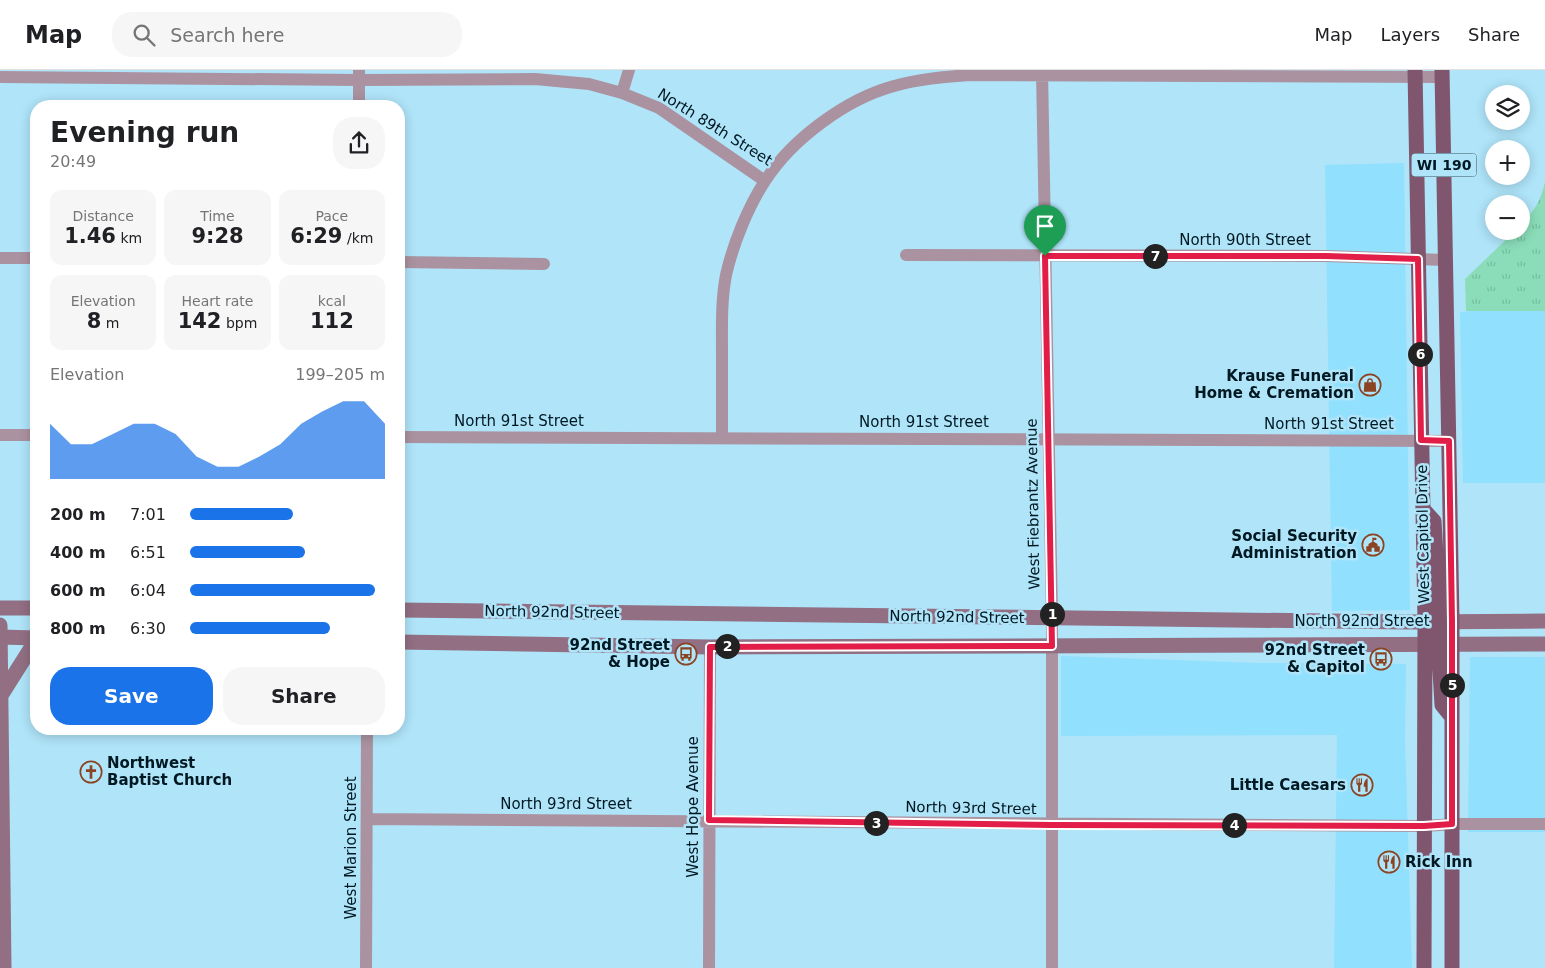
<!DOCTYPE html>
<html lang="en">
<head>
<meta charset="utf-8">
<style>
  body { margin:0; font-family:"DejaVu Sans",sans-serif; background:#f6f6f6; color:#202124; height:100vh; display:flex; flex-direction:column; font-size:19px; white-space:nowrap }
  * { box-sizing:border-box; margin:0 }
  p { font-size:16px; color:#757577 }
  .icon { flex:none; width:28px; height:28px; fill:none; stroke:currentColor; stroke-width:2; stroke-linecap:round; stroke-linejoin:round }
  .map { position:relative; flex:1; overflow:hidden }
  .details { position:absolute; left:30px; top:30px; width:375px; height:635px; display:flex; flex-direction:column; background:#fff; border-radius:20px; box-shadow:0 2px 12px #0003 }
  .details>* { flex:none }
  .fabs { position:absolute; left:1485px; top:15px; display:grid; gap:10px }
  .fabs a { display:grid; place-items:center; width:45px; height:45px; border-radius:50%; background:#fff; box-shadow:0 2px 12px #0003; font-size:25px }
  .pin { position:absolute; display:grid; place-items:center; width:42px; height:42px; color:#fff; margin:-51px -21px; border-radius:50% 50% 50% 0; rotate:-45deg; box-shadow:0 0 5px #0007 }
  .pin .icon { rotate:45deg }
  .km { position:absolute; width:25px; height:25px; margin:-12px; border-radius:50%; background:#222; color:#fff; font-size:14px; line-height:25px; text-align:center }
  .round { display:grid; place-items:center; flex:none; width:52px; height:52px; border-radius:20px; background:#f6f6f6 }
  .headline { display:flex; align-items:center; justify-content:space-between; height:85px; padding:0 20px }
  h1 { font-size:28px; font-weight:600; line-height:38px }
  .metrics { display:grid; grid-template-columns:repeat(3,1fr); gap:8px; height:85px; padding:5px 20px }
  .metrics div { display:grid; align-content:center; border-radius:12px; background:#f6f6f6; text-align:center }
  .metrics b { font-size:21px; font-weight:600 }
  .metrics small { font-size:14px; font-weight:400 }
  .metrics p { font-size:14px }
  .chart { height:140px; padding:10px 20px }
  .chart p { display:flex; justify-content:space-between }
  .chart svg { width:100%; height:90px; margin-top:5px; fill:#1a73e8; opacity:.7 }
  .button { display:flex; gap:10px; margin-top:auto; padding:10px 20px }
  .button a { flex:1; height:58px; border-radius:20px; background:#1a73e8; color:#fff; font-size:20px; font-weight:600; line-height:58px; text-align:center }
  .button a+a { background:#f6f6f6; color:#202124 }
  ul { padding:0 20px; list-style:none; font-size:16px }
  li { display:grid; grid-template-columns:80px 60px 1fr; align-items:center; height:38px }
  li i { height:12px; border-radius:6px; background:#1a73e8 }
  header { display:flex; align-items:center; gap:30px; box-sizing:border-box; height:70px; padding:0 25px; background:#fff; border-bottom:1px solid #e0e0e0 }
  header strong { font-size:24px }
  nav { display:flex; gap:28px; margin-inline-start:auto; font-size:18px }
  .search { width:350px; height:45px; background:#f6f6f6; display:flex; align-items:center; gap:12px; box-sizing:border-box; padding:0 18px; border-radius:20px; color:#757577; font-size:19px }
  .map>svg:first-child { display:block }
  .built { fill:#91e0fd }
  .grass { fill:url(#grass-tufts) }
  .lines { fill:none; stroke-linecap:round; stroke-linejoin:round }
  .street { stroke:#ab92a0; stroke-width:12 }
  .secondary { stroke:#926f83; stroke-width:15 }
  .primary { stroke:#80566e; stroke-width:15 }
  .route-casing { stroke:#fff; stroke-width:10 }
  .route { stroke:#e11d48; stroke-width:6 }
  .labels { text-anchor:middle; stroke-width:5; stroke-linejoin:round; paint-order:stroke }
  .shield { fill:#afe4f9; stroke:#345562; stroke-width:1 }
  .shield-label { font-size:14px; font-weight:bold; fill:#001821 }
  .street-label { font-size:15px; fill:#001821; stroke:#afe4f9 }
  .poi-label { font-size:15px; font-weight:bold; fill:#001821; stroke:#afe4f9; text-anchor:end }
</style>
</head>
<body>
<header>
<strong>Map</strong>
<div class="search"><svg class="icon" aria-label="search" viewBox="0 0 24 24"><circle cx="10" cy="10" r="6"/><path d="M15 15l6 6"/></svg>Search here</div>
<nav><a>Map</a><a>Layers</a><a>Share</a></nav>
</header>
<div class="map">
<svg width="1545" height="898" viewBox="0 0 1545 898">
  <defs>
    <pattern id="grass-tufts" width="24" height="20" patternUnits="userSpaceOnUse" patternTransform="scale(1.25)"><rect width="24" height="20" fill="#8addb8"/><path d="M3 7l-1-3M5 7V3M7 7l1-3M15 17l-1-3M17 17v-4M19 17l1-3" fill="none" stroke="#75bd9e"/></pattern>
  </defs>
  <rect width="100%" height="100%" fill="#afe4f9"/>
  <path class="built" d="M1404,93l6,447 -78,1 -7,-446z
    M1490,240l55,1v172h-82l-3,-171z
    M1061,586l198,7 147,1 -1,75 7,229h-78l3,-233 -276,1z
    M1470,587h75v175h-77z"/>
  <path class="grass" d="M1545,112v129h-79l-1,-32 50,-48h6c0,-9 10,-16 15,-25 4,-7 7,-15 9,-24z"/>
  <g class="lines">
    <path class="street" d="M359,0v36
      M1042,0l10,548v350
      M0,7l359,3 176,-1 54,5 33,9 37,15 106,73
      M622,23l7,-23
      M906,185l420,1 120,4
      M0,188h36
      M399,192l145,2
      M0,365h36
      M399,367l1050,4
      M722,367c0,-27 0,-55 0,-83 0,-26 -1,-53 4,-79 7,-31 22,-68 39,-94 27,-42 81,-82 129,-95 25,-7 49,-9 75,-11l473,2
      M367,749l1057,7 32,-2h89
      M366,898l1,-239
      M709,898l1,-321"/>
    <path class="secondary" d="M0,538h36
      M399,540l1009,12 137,-1
      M0,555l4,343
      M0,567l36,1
      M399,572l311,5 835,-3
      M2,624l34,-54"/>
    <path class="primary" d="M1415,0l10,552 -1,346
      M1442,0l10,551v347
      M1423,439l11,12 6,101 4,13 5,7
      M1430,557l8,11 4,67 9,11"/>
  </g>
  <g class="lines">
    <g class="route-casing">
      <path id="route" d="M1045,186h281l92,3 3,181 28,1 3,180v203l-28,2 -372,-1 -343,-5 1,-173 342,-1z"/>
    </g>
    <use href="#route" class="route"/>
  </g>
  <defs>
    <g id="shop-ring" transform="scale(1.125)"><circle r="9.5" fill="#afe4f9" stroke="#8b4322" stroke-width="1.5"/><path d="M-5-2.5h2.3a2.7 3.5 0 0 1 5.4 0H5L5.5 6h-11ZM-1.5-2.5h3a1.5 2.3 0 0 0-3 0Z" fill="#8b4322"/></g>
    <g id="civic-ring" transform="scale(1.125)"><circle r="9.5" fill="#afe4f9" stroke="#8b4322" stroke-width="1.5"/><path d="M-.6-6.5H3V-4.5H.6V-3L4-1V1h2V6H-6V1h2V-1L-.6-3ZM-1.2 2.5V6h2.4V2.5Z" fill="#8b4322"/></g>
    <g id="bus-ring" transform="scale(1.125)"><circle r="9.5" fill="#afe4f9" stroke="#8b4322" stroke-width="1.5"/><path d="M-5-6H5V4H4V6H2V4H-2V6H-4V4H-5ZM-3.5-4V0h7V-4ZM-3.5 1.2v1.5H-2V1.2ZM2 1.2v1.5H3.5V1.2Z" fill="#8b4322"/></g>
    <g id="church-ring" transform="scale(1.125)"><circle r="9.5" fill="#afe4f9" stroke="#8b4322" stroke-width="1.5"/><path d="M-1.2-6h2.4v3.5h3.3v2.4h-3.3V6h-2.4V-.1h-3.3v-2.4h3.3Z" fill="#8b4322"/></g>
    <g id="restaurant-ring" transform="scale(1.125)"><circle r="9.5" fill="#afe4f9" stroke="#8b4322" stroke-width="1.5"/><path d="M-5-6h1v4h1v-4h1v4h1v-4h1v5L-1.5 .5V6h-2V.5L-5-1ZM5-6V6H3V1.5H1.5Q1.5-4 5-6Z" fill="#8b4322"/></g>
  </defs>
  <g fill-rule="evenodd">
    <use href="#shop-ring" x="1370" y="315"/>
    <use href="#civic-ring" x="1373" y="475"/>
    <use href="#bus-ring" x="686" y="584"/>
    <use href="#bus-ring" x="1381" y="589"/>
    <use href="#church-ring" x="91" y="702"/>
    <use href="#restaurant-ring" x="1362" y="715"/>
    <use href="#restaurant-ring" x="1389" y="792"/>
  </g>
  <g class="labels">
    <rect class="shield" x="1411.5" y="83.5" width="65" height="23" rx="4"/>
    <g class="shield-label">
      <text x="1444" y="100">WI 190</text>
    </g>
    <g class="street-label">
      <text transform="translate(715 57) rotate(32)" y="5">North 89th Street</text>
      <text x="1245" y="175">North 90th Street</text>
      <text x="519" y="356">North 91st Street</text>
      <text x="924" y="357">North 91st Street</text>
      <text x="1329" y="359">North 91st Street</text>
      <text transform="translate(1033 434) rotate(-91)" y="5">West Fiebrantz Avenue</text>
      <text transform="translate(1423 464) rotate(-91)" y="5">West Capitol Drive</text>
      <text transform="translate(552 542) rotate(1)" y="5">North 92nd Street</text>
      <text transform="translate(957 547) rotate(1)" y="5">North 92nd Street</text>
      <text x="1362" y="556">North 92nd Street</text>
      <text x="566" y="739">North 93rd Street</text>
      <text transform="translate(693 737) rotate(-90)" y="5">West Hope Avenue</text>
      <text transform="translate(971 738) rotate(1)" y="5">North 93rd Street</text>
      <text transform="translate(351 778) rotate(-90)" y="5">West Marion Street</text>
    </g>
    <g class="poi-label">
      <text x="1354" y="311">Krause Funeral<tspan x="1354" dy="17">Home &amp; Cremation</tspan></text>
      <text x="1357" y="471">Social Security<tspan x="1357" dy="17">Administration</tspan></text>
      <text x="670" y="580">92nd Street<tspan x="670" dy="17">&amp; Hope</tspan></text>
      <text x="1365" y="585">92nd Street<tspan x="1365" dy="17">&amp; Capitol</tspan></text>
      <text x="107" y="698" text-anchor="start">Northwest<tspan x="107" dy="17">Baptist Church</tspan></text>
      <text x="1346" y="720">Little Caesars</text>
      <text x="1405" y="797" text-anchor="start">Rick Inn</text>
    </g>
  </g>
</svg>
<div class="fabs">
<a><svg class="icon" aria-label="layers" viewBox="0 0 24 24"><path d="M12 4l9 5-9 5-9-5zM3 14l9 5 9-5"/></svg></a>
<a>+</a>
<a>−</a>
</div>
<div class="pin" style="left:1045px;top:186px;background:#1e9e55"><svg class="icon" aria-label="arrive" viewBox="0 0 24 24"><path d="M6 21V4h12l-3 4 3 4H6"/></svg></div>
<b class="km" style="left:1052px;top:544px">1</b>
<b class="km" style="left:727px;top:576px">2</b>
<b class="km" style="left:876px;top:753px">3</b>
<b class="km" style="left:1234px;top:755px">4</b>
<b class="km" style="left:1452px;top:615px">5</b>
<b class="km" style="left:1420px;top:284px">6</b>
<b class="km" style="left:1155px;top:186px">7</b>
<section class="details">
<div class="headline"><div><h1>Evening run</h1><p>20:49</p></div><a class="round"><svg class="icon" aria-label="share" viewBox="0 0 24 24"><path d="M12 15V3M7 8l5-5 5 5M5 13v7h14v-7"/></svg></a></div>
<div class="metrics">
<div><p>Distance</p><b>1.46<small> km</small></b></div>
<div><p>Time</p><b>9:28</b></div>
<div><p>Pace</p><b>6:29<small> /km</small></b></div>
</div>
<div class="metrics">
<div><p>Elevation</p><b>8<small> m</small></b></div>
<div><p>Heart rate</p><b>142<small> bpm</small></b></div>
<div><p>kcal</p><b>112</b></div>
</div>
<div class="chart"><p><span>Elevation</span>199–205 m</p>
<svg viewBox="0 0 160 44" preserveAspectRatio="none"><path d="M0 44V17L10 27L20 27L30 22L40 17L50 17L60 22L70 33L80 38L90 38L100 33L110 27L120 17L130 11L140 6L150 6L160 17V44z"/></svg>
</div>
<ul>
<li><b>200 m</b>7:01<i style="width:53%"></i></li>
<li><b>400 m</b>6:51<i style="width:59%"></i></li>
<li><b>600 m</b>6:04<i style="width:95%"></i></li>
<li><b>800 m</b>6:30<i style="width:72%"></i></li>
</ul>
<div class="button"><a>Save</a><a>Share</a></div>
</section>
</div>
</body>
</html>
